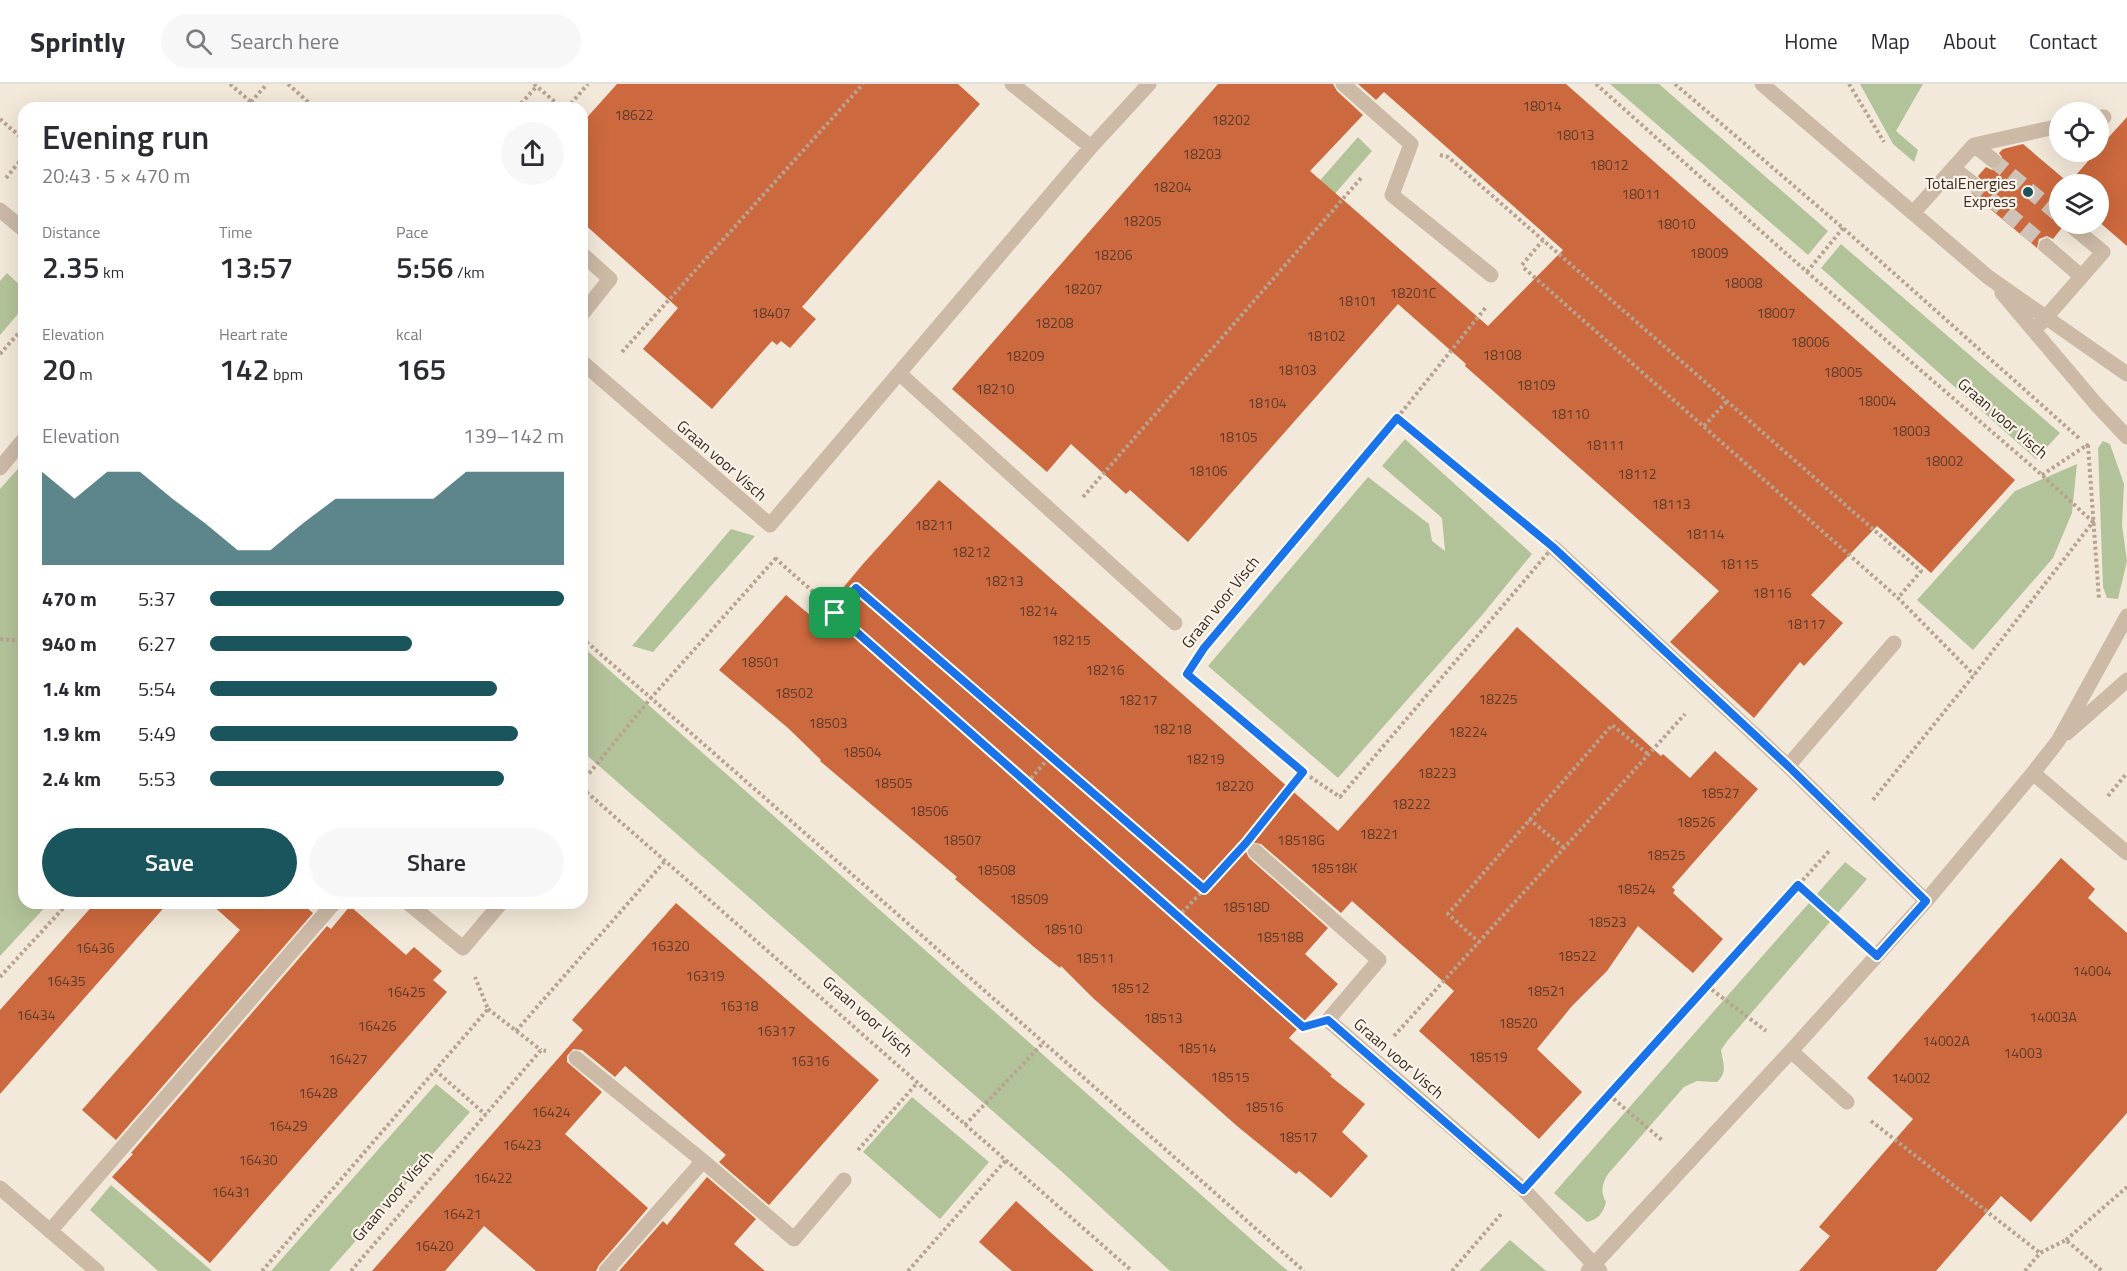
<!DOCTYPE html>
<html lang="en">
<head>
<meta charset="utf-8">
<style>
  body { margin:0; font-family:"Titillium Web",sans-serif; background:#f7f7f7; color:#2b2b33; height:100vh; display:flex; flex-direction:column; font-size:22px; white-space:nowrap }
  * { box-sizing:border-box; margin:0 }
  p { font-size:20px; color:#7c7c81 }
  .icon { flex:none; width:33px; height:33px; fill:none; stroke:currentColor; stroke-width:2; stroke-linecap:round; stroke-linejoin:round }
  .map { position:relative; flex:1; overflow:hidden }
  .panel { position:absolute; left:18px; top:18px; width:570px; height:807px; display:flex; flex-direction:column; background:#fff; border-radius:18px; box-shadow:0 6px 24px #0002 }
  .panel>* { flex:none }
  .fabs { position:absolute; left:2049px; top:18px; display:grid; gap:12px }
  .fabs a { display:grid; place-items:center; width:60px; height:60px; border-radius:50%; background:#fff; box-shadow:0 6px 24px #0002; font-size:30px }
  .pin { position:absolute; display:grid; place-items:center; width:51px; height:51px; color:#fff; margin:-26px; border-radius:12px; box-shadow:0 3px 9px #0006 }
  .round { display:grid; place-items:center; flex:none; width:63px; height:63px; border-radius:32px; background:#f7f7f7 }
  .head { display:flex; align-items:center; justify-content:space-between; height:102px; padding:0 24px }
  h1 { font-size:33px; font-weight:600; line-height:45px }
  .stats { display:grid; grid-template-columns:repeat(3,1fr); gap:9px; height:102px; padding:6px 24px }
  .stats div { display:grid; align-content:center }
  .stats b { font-size:30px; font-weight:600 }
  .stats small { font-size:16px; font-weight:400 }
  .stats p { font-size:16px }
  .chart { height:168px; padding:12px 24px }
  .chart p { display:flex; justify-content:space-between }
  .chart svg { width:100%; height:108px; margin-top:6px; fill:#1a545c; opacity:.7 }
  .cta { display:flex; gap:12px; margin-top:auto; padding:12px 24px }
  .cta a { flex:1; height:69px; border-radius:36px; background:#1a545c; color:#fff; font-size:24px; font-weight:600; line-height:69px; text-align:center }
  .cta a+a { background:#f7f7f7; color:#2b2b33 }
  ul { padding:0 24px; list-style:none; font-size:20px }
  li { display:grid; grid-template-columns:96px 72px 1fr; align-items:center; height:45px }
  li i { height:15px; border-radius:8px; background:#1a545c }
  header { display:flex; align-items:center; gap:36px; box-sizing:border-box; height:84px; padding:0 30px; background:#fff; border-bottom:2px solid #e1e1e2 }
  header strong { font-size:28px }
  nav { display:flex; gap:33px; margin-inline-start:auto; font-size:21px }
  .search { width:420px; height:54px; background:#f7f7f7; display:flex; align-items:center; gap:15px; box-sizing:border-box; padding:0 21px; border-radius:33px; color:#7c7c81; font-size:22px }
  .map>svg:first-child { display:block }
  .green { fill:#b3c399 }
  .building { fill:#cd693e }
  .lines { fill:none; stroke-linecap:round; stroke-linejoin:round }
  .minor-tunnel { stroke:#cec3b6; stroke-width:15; stroke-dasharray:15 8; stroke-linecap:butt }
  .path { stroke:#b8a390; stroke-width:4; stroke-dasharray:3 3; stroke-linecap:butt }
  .minor { stroke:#ccb9a6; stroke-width:15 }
  .route-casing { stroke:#fff; stroke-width:12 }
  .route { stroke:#1a73e8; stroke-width:8 }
  .poi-dot { fill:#1a545c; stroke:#fbf3e7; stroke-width:2 }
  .labels { text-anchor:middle; stroke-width:4.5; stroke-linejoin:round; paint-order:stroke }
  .number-label { font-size:14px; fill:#5d3c2d }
  .poi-label { font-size:16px; fill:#382d27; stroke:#fbf3e7; text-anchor:end }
  .street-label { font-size:16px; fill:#382d27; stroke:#fbf3e7 }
</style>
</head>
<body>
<header>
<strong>Sprintly</strong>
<div class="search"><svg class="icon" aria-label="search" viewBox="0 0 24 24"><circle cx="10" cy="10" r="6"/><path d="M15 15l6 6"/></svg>Search here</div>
<nav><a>Home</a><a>Map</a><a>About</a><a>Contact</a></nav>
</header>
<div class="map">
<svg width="2127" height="1187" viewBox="0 0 2127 1187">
  <rect width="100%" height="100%" fill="#f3e9da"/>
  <path class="green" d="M1610,0h49l169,147 -20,24z
    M1860,0h63l-27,47 22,19 -4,12 -21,-18z
    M1358,53l14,14 -138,159 -16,-13z
    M1841,160l219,189 -24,26 -215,-191z
    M7,189l17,16v18l-24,28v-54z
    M1405,355l127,115 -49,60 -145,164 -130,-112 160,-189 61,47 3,17 13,10 -3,-33 -60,-52z
    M2103,357l7,3 14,40 -2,41 5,36 -9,38 -11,-1 -4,-11 -5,-139z
    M24,378v441h25l-49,53v-467z
    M2077,380l-5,49 -19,45 -80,92 -56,-50 98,-109z
    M731,445l24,7 -102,116 -21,-6z
    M582,562l679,602 27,23h-118l-109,-100 -479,-420z
    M1845,778l22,17 -139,161 -7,10c2,13 7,22 -4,32l-20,-1 -13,6 -76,87c-6,10 -8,18 -2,28 -3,11 -7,17 -19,20l-33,-29z
    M436,1000l34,28 -141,159h-58z
    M912,1013l77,65 -49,57 -77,-67z
    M111,1101l101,86h-54l-68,-61z
    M1510,1156l36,31h-67z"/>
  <path class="building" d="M617,0h341l22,20 -178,203 14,12 -26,29 -9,-7 -4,4 -5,-4 -60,68 -69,-60 35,-41 -96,-86v-99z
    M1218,0h115l4,7 26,24 -53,56 178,155 75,-76 -179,-158 -8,8 -18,-16h208l449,396 -84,93 -54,-47 -66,69 32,28 -39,43 -4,-4 -46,56 -84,-76 49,-51 -254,-225 1,-2 -68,-60 -210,238 -58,-52 -4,4 -55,-50 -24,28 -95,-83z
    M2127,33v129l-29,-25v-37h-38l1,45 -8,10 -6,-3 -8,3 -2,9 -66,-55 9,-4 1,-9 -3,-4 8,-9 6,3 9,-4 1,-9 -3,-4 4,-4 20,-5 46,39 27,-31h2v-3z
    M939,396l399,351 179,-204 144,129 2,-2 27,24 25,-27 43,38 -86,98 3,3 -2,3 50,46 -30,34 -55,-47 -31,45 -35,35 -35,43 45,43 -43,47 -120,-108 35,-40 -102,-90 -11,12 -80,-69 -10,-2 -6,8 4,8 79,70 -23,26 33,30 -49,54 43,37 -2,1 35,28 -23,28 26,24 -37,42 -32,-27 -3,3 -59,-48 -144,-128 -32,-32 -1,2 -26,-21 -79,-68 2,-2 -137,-116 1,-1 -33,-32 -69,-58 67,-75 30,25 47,-56z
    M2061,774l34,31 -7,9 39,35v180l-96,109 -30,-26 -65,75h-137l31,-35 -11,-9 94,-108 -46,-41z
    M95,819h73l-168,191v-84z
    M210,819h91l12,10 -197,227 -34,-30 158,-180z
    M676,819l203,177 -110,125 -50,-43 7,-7 -101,-89 -10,11 -33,-27 -9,-1 -6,7v6l35,30 -37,42 83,74 -49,57 -3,6h-60l-52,-45 -39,45h-73l211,-241 -11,-10z
    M350,822l56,49 8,-8 28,24 -9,9 14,12 -237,271 -98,-86 21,-23 -2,-1 196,-227 4,3z
    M707,1093l49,42 -22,25 31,27h-146l44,-50 4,4z
    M1016,1117l33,30 45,40h-82l-33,-29z"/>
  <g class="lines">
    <path class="minor-tunnel" d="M1993,76l67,56
      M1972,99l74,63"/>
    <path class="path" d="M230,0l28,24
      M288,0l27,24
      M534,0l28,24
      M1596,0l211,188 235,203 51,47 -119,153 -102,126
      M1675,0l168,144 237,211
      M1849,0l35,58
      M251,18l16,-18
      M517,24l20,-22
      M567,24l21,-24
      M0,35l24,21
      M1440,71l8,2 473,414 -23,27
      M6,94l18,-22
      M1522,181l21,-25
      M1524,184l374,330 76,77
      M1807,188l36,-44
      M622,268l241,-268
      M0,270l24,-27
      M1397,334l156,129 -213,250 -37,-25 -116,-98 17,-26z
      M1397,334l90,-112
      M1704,342l23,-25
      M2088,361l11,154
      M2042,391l45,-30 -1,-1
      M1083,413l279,-320
      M775,474l522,463
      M776,474l-125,140 653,573
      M835,529l21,-25 348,301
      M582,554l69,60 -69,84
      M0,555l24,2
      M1027,699l24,-28
      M582,704l550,483
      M2108,712l19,-23
      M1529,735l35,29
      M1264,737l39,-49
      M1799,801l55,50
      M1178,833l48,-51
      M1480,859l-32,-29 164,-189 37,30
      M0,893l68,-74
      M1707,902l59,45
      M488,925l53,41
      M516,947l149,-170
      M1394,952l291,-322
      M435,986l51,45
      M1609,1011l54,46
      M1871,1037l169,132
      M965,1041l78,-82
      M858,1066l59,-67
      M1545,1081l285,-315
      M2066,1156l61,-53
      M262,1187l226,-262 -13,-32
      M351,1187l190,-221 5,1
      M908,1187l98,-111
      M1452,1187l50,-58
      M2025,1187l15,-18 26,-13 36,31"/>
    <path class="minor" d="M1012,0l79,63
      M1343,0l68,60 -19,51 99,80
      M1762,0l226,193 139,97
      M2098,34l6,-1
      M1974,61l86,-19
      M1953,84l19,15
      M0,126l24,20
      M1913,129l61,-68 19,15
      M2046,162l35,30
      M582,170l28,25 -28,35
      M2002,209l94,111 31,33
      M2040,240l63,-72 -34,-28
      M582,278l188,163 321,-378 58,-63
      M900,290l275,249
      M0,384l24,-29
      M1553,463l235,219 138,135
      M2067,649l60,-53
      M1788,682l106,-123
      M2033,689l94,80
      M1255,767l124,109 -51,60 195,169 77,82
      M408,819l55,45 38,-45
      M1791,967l56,51
      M576,974l127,103 91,78 50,-59
      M0,1104l97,83
      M50,1147l284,-328
      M606,1187l97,-110
      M1588,1187l203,-220 135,-150 107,-128 25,-32 69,-125"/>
  </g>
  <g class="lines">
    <g class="route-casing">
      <path id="route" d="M1397,334l156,129 235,219 138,135 -49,55 -79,-71 -275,305 -195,-170 -25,7 -468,-414 21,-25 348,301 42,-46 57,-71 -116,-98 17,-26z"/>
    </g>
    <use href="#route" class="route"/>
  </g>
  <circle class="poi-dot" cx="2028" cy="108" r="6"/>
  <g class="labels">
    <g class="number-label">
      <text x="1542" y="27">18014</text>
      <text x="634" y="36">18622</text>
      <text x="1231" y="41">18202</text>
      <text x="1575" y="56">18013</text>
      <text x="1202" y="75">18203</text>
      <text x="1609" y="86">18012</text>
      <text x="1172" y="108">18204</text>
      <text x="1641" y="115">18011</text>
      <text x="1142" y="142">18205</text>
      <text x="1676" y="145">18010</text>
      <text x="1709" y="174">18009</text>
      <text x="1113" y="176">18206</text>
      <text x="1743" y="204">18008</text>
      <text x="1083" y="210">18207</text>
      <text x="1413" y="214">18201C</text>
      <text x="1357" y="222">18101</text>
      <text x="771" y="234">18407</text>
      <text x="1776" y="234">18007</text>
      <text x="1054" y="244">18208</text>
      <text x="1326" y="257">18102</text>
      <text x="1810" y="263">18006</text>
      <text x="1502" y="276">18108</text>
      <text x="1025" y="277">18209</text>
      <text x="1297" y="291">18103</text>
      <text x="1843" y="293">18005</text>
      <text x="1536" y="306">18109</text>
      <text x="995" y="310">18210</text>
      <text x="1877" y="322">18004</text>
      <text x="1267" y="324">18104</text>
      <text x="1570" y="335">18110</text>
      <text x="1911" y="352">18003</text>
      <text x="1238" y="358">18105</text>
      <text x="1605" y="366">18111</text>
      <text x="1944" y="382">18002</text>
      <text x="1208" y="392">18106</text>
      <text x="1637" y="395">18112</text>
      <text x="1671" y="425">18113</text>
      <text x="934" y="446">18211</text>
      <text x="1705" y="455">18114</text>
      <text x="971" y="473">18212</text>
      <text x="1739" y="485">18115</text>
      <text x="1004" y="502">18213</text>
      <text x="1772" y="514">18116</text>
      <text x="1038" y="532">18214</text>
      <text x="1806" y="545">18117</text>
      <text x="1071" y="561">18215</text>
      <text x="760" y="583">18501</text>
      <text x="1105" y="591">18216</text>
      <text x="794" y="614">18502</text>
      <text x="1498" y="620">18225</text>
      <text x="1138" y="621">18217</text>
      <text x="828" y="644">18503</text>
      <text x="1172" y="650">18218</text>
      <text x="1468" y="653">18224</text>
      <text x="862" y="673">18504</text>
      <text x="1205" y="680">18219</text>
      <text x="1437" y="694">18223</text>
      <text x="893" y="704">18505</text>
      <text x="1234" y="707">18220</text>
      <text x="1720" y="714">18527</text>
      <text x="1411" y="725">18222</text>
      <text x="929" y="732">18506</text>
      <text x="1696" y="743">18526</text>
      <text x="1379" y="755">18221</text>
      <text x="962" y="761">18507</text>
      <text x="1301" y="761">18518G</text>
      <text x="1666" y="776">18525</text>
      <text x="1334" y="789">18518K</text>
      <text x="996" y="791">18508</text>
      <text x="1636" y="810">18524</text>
      <text x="1029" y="820">18509</text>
      <text x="1246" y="828">18518D</text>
      <text x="1607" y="843">18523</text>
      <text x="1063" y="850">18510</text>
      <text x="1280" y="858">18518B</text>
      <text x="670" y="867">16320</text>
      <text x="95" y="869">16436</text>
      <text x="1577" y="877">18522</text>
      <text x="1095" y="879">18511</text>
      <text x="2092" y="892">14004</text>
      <text x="705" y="897">16319</text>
      <text x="66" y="902">16435</text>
      <text x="1130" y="909">18512</text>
      <text x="1546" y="912">18521</text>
      <text x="406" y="913">16425</text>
      <text x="739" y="927">16318</text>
      <text x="36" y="936">16434</text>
      <text x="2053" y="938">14003A</text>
      <text x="1163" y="939">18513</text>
      <text x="1518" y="944">18520</text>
      <text x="377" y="947">16426</text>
      <text x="776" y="952">16317</text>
      <text x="1946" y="962">14002A</text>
      <text x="1197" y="969">18514</text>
      <text x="2023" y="974">14003</text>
      <text x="1488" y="978">18519</text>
      <text x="348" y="980">16427</text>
      <text x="810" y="982">16316</text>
      <text x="1230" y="998">18515</text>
      <text x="1911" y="999">14002</text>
      <text x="318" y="1014">16428</text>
      <text x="1264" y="1028">18516</text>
      <text x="551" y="1033">16424</text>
      <text x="288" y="1047">16429</text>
      <text x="1298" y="1058">18517</text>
      <text x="522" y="1066">16423</text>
      <text x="258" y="1081">16430</text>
      <text x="493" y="1099">16422</text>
      <text x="231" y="1113">16431</text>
      <text x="462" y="1135">16421</text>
      <text x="434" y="1167">16420</text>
    </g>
    <g class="poi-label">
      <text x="2016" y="105">TotalEnergies<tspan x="2016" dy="18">Express</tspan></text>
    </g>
    <g class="street-label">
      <text transform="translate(2003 334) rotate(41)" y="6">Graan voor Visch</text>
      <text transform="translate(722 376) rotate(41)" y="6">Graan voor Visch</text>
      <text transform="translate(1220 518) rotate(-51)" y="6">Graan voor Visch</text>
      <text transform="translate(868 932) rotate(41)" y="6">Graan voor Visch</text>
      <text transform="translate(1399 974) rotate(41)" y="6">Graan voor Visch</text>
      <text transform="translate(392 1112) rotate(-49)" y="6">Graan voor Visch</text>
    </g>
  </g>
</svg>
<div class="fabs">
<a><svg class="icon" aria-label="locate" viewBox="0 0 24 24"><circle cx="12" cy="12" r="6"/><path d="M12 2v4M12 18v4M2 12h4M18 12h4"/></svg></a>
<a><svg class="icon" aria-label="layers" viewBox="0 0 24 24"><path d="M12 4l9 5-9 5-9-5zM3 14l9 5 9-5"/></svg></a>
</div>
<div class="pin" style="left:835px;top:529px;background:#1e9e55"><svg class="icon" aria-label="arrive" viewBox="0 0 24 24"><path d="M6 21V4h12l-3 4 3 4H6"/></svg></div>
<section class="panel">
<div class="head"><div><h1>Evening run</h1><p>20:43 · 5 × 470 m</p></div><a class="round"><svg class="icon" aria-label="share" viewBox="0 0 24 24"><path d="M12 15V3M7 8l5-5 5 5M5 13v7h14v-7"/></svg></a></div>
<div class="stats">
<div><p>Distance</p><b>2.35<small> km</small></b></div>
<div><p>Time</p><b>13:57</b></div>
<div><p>Pace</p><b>5:56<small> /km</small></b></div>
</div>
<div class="stats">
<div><p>Elevation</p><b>20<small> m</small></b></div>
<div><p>Heart rate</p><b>142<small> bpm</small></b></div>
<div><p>kcal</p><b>165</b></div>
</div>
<div class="chart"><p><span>Elevation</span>139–142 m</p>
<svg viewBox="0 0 160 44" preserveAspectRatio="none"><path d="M0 44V6L10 17L20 6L30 6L40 17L50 27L60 38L70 38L80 27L90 17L100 17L110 17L120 17L130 6L140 6L150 6L160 6V44z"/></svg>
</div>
<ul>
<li><b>470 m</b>5:37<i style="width:100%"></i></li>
<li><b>940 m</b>6:27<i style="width:57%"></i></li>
<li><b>1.4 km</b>5:54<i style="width:81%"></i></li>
<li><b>1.9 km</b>5:49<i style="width:87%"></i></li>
<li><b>2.4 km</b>5:53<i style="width:83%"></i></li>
</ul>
<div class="cta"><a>Save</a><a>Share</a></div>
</section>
</div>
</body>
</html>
